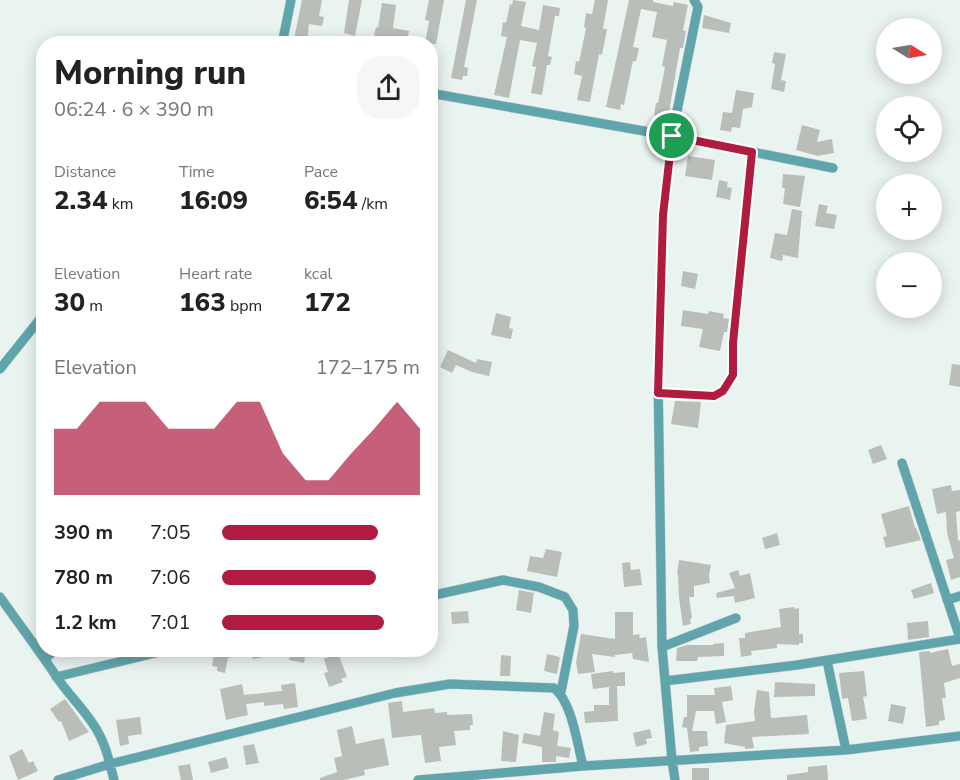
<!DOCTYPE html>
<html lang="en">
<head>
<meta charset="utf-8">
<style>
  body { margin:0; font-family:"Nunito Sans",sans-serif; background:#f6f6f6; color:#222; height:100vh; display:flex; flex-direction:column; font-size:22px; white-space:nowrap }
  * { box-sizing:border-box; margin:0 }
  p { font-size:20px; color:#767676 }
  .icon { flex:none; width:33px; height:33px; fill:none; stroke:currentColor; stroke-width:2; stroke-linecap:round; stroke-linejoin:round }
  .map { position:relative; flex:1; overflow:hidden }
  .side { position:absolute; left:36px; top:36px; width:402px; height:621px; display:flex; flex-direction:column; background:#fff; border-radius:24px; box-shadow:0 3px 15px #0003 }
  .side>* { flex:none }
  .needle { width:39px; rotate:101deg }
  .buttons { position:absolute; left:876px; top:18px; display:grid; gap:12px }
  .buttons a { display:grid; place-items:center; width:66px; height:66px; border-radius:50%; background:#fff; box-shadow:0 3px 15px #0003; font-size:30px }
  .pin { position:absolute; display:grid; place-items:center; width:51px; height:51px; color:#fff; margin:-26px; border:3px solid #fff; border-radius:50%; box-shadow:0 2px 6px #0007 }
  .round { display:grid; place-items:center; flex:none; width:63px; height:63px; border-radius:24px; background:#f6f6f6 }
  .summary { display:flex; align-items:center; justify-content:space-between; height:102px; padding:0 18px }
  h1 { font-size:33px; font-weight:800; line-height:45px }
  .figures { display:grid; grid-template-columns:repeat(3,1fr); gap:9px; height:102px; padding:6px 18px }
  .figures div { display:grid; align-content:center }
  .figures b { font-size:26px; font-weight:800 }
  .figures small { font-size:16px; font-weight:400 }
  .figures p { font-size:16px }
  .chart { height:168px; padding:12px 18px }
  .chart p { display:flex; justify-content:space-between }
  .chart svg { width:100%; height:108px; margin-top:6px; fill:#af1c40; opacity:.7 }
  ul { padding:0 18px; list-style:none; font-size:20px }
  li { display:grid; grid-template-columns:96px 72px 1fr; align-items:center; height:45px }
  li i { height:15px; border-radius:8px; background:#af1c40 }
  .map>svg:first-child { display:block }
  .building { fill:#b9bfb8 }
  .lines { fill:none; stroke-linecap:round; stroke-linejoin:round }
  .street-casing { stroke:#c6cecc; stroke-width:10 }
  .street { stroke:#61a5ac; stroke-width:9 }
  .route-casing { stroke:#fff; stroke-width:12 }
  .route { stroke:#af1c40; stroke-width:8 }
</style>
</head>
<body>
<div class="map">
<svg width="960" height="780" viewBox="0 0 960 780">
  <rect width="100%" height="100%" fill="#e9f3f0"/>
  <path class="building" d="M302,0h20l-3,16 5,1 -2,9 -13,-2 -2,20h-14z
    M349,0h13l-7,36 -11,-3z
    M429,0h15l-8,44h-11l4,-23 -4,-1z
    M466,0h11l-13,67 4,1 -1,8h-4l-1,4 -11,-2z
    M513,0l13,2 -5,24 18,4 4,-25 17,3 -1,8h-4l-7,40 4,1 -2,8h-3l-5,30 -11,-2 5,-26 -4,-1 5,-23 -17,-3 -11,58 -15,-3 13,-58 -6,-1 2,-14 3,1 4,-19 2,1z
    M595,0h13l-5,29h4l-5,26 -3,-1 -9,48 -13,-2 5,-24 -8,-2 2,-13 3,1 7,-34 -2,-1 2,-14 6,1z
    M629,0h24v2l20,4 1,-4 14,3 -5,25 3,1 -3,17h-3l-12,70 -14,-3 2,-12h2l7,-36 -3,-1 5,-26 -15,-3 5,-25 -16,-3 -8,38 6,1 -3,13h-3l-1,4 -8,40 -3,-1 -1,6 -14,-3z
    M382,3l14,2 -3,23 16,3 -3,13h-34l4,-17 2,1z
    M704,15l27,8 -2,10 -27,-5z
    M774,52l12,2 -5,26 5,1 -2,11 -13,-3 4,-25 -3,-1z
    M736,90l18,3 -2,14 -9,2 -3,19 -8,-1 -1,5 -11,-2 3,-18 9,1z
    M802,125l18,5 -3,12 15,-3 2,14 -16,3 -22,-6z
    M688,156l27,4 -3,20 -27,-4z
    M783,174l22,2 -5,31 -17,-3 2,-16h-3z
    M719,180l9,2 -1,5 5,1 -2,12 -14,-3z
    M819,204l9,2 -2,7 11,2 -3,14 -19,-3z
    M792,209l10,2 -4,47 -15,-3 -1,6 -12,-3 5,-25 12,2z
    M683,271l15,3 -3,15 -14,-3z
    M683,310l25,4 1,-3 15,3 -1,4 6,1 -2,13h-3l-4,19 -21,-4 4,-18 -22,-3z
    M496,313l15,4 -2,11 4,1 -2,10 -20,-4z
    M448,350l28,13 1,-4 15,3 -3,14 -17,-4 -16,-7 -4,8 -12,-6z
    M952,364l8,1v22l-11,-2z
    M675,401l26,1 -3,26 -27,-4z
    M881,445l6,14 -14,5 -5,-14z
    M951,485l1,6 8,-1v21l-4,1 2,29 2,-1v37l-9,3 -5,-20 8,-2 -7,-25 -1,-21 -9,2 -5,-25z
    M909,506l6,22h1l5,12 -35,8 -3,-11 4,-1 -6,-22z
    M777,533l3,12 -15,4 -3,-11z
    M546,549l16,3 -5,25 -30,-6 3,-15 13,2z
    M679,560l32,5 -2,10 1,8 -16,3v11h-5l3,21 -2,1 1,5 -8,2 -4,-28 -1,-23h-1z
    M630,562l1,8 9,-1 2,16 -18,2 -2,-24z
    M738,570l2,6 10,-3 5,25 -20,5 -1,-7 -17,2 -1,-5 19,-5 -6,-15z
    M931,583l3,10 -20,6 -3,-9z
    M519,590l15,3 -3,20 -15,-3z
    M794,607l1,2 4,-1v26h4v9h-4v2l-22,-1v4l-26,3 1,4 -11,2 -2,-19h6v-5l36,-6 -2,-18z
    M468,611l1,12 -17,1 -1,-12z
    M615,612h18v23l6,-1 1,4 6,-1 3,25 -16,-3 -1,-6 -17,2v2l-23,-3 3,18 -17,2 -2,-12 5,-28 34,5z
    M928,621l1,16 -21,3 -1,-17z
    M724,643v13l-26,1 -1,4h-21l1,-13 10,-3h26v-1z
    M948,649l4,17 8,-2v14l-16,5 2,15h-4l3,22 -6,1v4l-13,2 -7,-75 11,-1v2z
    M215,650h14l1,8h-2l-3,15 -8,-2v-4l-5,-1z
    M251,650h28l1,4 -27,5z
    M291,650h12l3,1 -2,12 -15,-3z
    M338,653l9,24 -6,2 2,3 -14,5 -5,-14 4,-1 -4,-13z
    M547,654l13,3 -3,17 -13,-3z
    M501,655l10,1 -1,20h-10z
    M613,671v2l12,-1v14h-8l1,35 -33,2 -1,-11 10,-1v-6h15v-18l-16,2 -2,-15z
    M864,671l3,25 -4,1 4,22 -15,2 -4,-23 -6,1 -3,-26z
    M775,682l40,2v12l-41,1z
    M295,683l3,24 -14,2 -1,-5 -19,2v-4l-18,2 2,11 -22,5 -6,-31 22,-5 2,11 38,-4 -1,-6z
    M731,686l2,14 -11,2 4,20 -10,2 -2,-13h-18l-4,20h15l1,15 -9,1v4l-9,1 -3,-24 -5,-1 2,-10h3v-22h28l-1,-7z
    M757,690l12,2 2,26 36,-3 2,19 -57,3 2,11 -9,1v-2l-21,-4 2,-18 29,-4 -1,-10z
    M65,699l24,33 -20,9 -8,-20 -2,1 -9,-13z
    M402,701l1,11 31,-4 1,5 12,-1v3l25,-1 1,11h-3v5l-16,1 2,14 -17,2 2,14 -16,2 -4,-28 -29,3 -4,-35z
    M891,704l15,3 -3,17 -15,-3z
    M544,712l11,2 -2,16 6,2 -2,14 14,2 -2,10 -13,-2v6h-14v-15l-20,-4 2,-10 16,3z
    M140,717l2,17 -14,2 1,8 -9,2 -4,-26z
    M352,726l4,18 28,-6 5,27 -25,5 1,5 -21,5h-24v-2l17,-6 -3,-14 8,-2 -5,-26z
    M650,729l2,9 -6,1 1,5 -11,3 -3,-14z
    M503,731l16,4 -3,27 -15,-1z
    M254,744l5,19 -13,2 -3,-19z
    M22,749l7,14 4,-2 5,10 -20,9 -9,-24z
    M226,757l3,11 -18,5 -3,-11z
    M190,764l3,16h-12l-3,-14z
    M827,765l1,15h-41v-5l21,-3v-5z
    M692,768h17v12h-17z"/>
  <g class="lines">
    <g class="street-casing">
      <path id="street" d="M282,44l9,-44
        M430,93l242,43 26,-129 -4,-7
        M0,369l44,-55
        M658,393l56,3 9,-5 10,-16v-32l19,-191
        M902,463l58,175
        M430,596l73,-16 36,7 26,10 8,13 1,16 -13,66
        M0,597c19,27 38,52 56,79 11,17 26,31 37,48 12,17 16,36 21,56
        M947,600l13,-4
        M662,647l74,-29
        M46,658l9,-8
        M827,661l19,89
        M56,677l112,-27
        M665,681l132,-16 163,-26
        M58,780l52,-16 285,-71 55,-9 104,4c18,14 23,55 29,78
        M418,780l165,-14 263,-16 114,-14
        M675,780l-3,-20 -10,-113 -4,-273 5,-159 9,-79 161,32"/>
    </g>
    <use href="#street" class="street"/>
  </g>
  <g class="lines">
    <g class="route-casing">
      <path id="route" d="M672,136l80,16 -19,191v32l-10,16 -9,5 -56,-3 5,-178z"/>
    </g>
    <use href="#route" class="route"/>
  </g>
</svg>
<div class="buttons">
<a><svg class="needle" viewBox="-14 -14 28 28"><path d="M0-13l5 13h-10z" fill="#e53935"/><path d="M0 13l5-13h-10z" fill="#767676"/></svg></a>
<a><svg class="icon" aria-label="locate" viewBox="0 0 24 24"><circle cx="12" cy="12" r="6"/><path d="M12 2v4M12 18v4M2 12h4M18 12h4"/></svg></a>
<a>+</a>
<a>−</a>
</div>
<div class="pin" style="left:672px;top:136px;background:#1e9e55"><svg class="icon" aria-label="arrive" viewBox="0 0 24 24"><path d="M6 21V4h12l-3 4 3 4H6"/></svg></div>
<section class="side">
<div class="summary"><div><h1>Morning run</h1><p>06:24 · 6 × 390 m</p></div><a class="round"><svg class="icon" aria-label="share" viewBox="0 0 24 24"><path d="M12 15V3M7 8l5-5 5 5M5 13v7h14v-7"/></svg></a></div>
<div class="figures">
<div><p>Distance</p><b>2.34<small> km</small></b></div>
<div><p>Time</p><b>16:09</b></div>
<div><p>Pace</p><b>6:54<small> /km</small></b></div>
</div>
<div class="figures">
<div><p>Elevation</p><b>30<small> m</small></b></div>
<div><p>Heart rate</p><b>163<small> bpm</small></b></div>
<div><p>kcal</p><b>172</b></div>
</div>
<div class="chart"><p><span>Elevation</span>172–175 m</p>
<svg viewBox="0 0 160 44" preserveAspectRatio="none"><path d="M0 44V17L10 17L20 6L30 6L40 6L50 17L60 17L70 17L80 6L90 6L100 27L110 38L120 38L130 27L140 17L150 6L160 17V44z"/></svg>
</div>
<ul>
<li><b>390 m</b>7:05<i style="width:79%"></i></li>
<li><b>780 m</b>7:06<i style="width:78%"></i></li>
<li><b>1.2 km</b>7:01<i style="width:82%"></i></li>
</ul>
</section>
</div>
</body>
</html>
